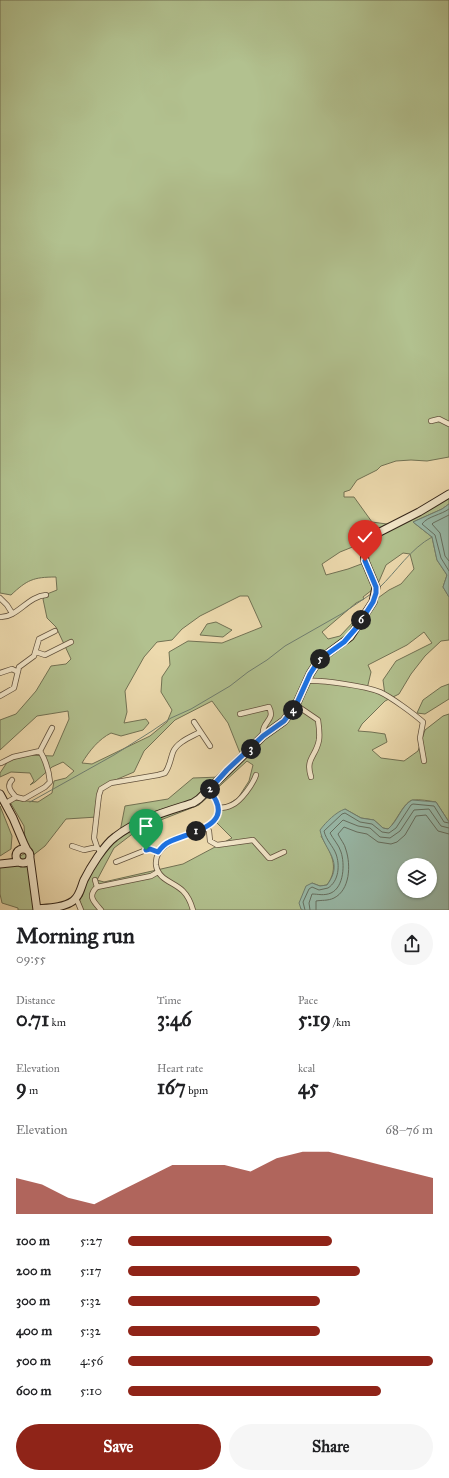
<!DOCTYPE html>
<html lang="en">
<head>
<meta charset="utf-8">
<style>
  body { margin:0; font-family:"IM FELL Great Primer",serif; background:#f6f6f6; color:#202124; height:100vh; display:flex; flex-direction:column; font-size:15px; white-space:nowrap }
  * { box-sizing:border-box; margin:0 }
  p { font-size:13px; color:#757577 }
  .icon { flex:none; width:22px; height:22px; fill:none; stroke:currentColor; stroke-width:2; stroke-linecap:round; stroke-linejoin:round }
  .map { position:relative; height:910px; overflow:hidden }
  .panel { display:flex; flex-direction:column; background:#fff; flex:1 }
  .panel>* { flex:none }
  .controls { position:absolute; left:397px; top:858px; display:grid; gap:8px }
  .controls a { display:grid; place-items:center; width:40px; height:40px; border-radius:50%; background:#fff; box-shadow:0 1px 3px #0004; font-size:20px }
  .pin { position:absolute; display:grid; place-items:center; width:34px; height:34px; color:#fff; margin:-41px -17px; border-radius:50% 50% 50% 0; rotate:-45deg; box-shadow:0 0 4px #0007 }
  .pin .icon { rotate:45deg }
  .km { position:absolute; width:20px; height:20px; margin:-10px; border-radius:50%; background:#222; color:#fff; font-size:11px; line-height:20px; text-align:center }
  .round { display:grid; place-items:center; flex:none; width:42px; height:42px; border-radius:21px; background:#f6f6f6 }
  .summary { display:flex; align-items:center; justify-content:space-between; height:68px; padding:0 16px }
  h1 { font-size:22px; font-weight:800; line-height:30px }
  .metrics { display:grid; grid-template-columns:repeat(3,1fr); gap:6px; height:68px; padding:4px 16px }
  .metrics div { display:grid; align-content:center }
  .metrics b { font-size:20px; font-weight:800 }
  .metrics small { font-size:11px; font-weight:400 }
  .metrics p { font-size:11px }
  .chart { height:112px; padding:8px 16px }
  .chart p { display:flex; justify-content:space-between }
  .chart svg { width:100%; height:72px; margin-top:4px; fill:#8f2418; opacity:.7 }
  .cta { display:flex; gap:8px; margin-top:auto; padding:8px 16px }
  .cta a { flex:1; height:46px; border-radius:24px; background:#8f2418; color:#fff; font-size:16px; font-weight:800; line-height:46px; text-align:center }
  .cta a+a { background:#f6f6f6; color:#202124 }
  ul { padding:0 16px; list-style:none; font-size:13px }
  li { display:grid; grid-template-columns:64px 48px 1fr; align-items:center; height:30px }
  li i { height:10px; border-radius:5px; background:#8f2418 }
  .map>svg:first-child { display:block }
  .green { fill:#b2c18f; stroke:#727254; fill-rule:evenodd }
  .water { fill:#99bbab; stroke:#707f70; fill-rule:evenodd }
  .lines { fill:none; stroke-linecap:round; stroke-linejoin:round }
  .shore { stroke:#667062; stroke-width:1 }
  .stream { stroke:#707f70; stroke-width:1 }
  .street-casing { stroke:#62523e; stroke-width:6 }
  .secondary-casing { stroke:#332418; stroke-width:9 }
  .street { stroke:#f3e7ca; stroke-width:4.5 }
  .secondary { stroke:#f3e7ca; stroke-width:7 }
  .route-casing { stroke:#fff; stroke-width:8 }
  .route { stroke:#1a73e8; stroke-width:5 }
</style>
</head>
<body>
<div class="map">
<svg width="449" height="910" viewBox="0 0 449 910">
  <rect width="100%" height="100%" fill="#eddaae"/>
  <filter id="stains"><feTurbulence type="fractalNoise" baseFrequency=".005" numOctaves="4"/><feColorMatrix values="0 0 0 0 .2 0 0 0 0 .09 0 0 0 0 .02 0 0 0 .5 -.17"/></filter>
  <radialGradient id="worn" r=".72"><stop offset=".6" stop-color="#630" stop-opacity="0"/><stop offset="1" stop-color="#630" stop-opacity=".3"/></radialGradient>
  <path class="green" d="M0,0h449v457l-22,4 -16,-1 -15,1 -15,5 -4,4 -20,10 -7,10 -6,2v5h10l18,25 22,3 55,-27v6l-7,5 -29,13 19,15 5,23 10,15 -4,12 6,10v43l-8,1 -16,15 -14,18 -12,20 -14,7 -23,23 -4,7 13,1 14,2 2,8 -15,8 9,8 23,3 14,-10 7,-21 18,-14 6,-2v108l-13,-20c-7,-1 -16,-3 -23,-2 -9,1 -17,23 -25,29l-5,-1 -9,-8 -13,-2 -16,-9 -24,27c10,17 19,31 6,49l-7,1 -8,-3 -11,26 2,1h-220l-5,-14 23,-39 18,-20 6,-31 43,-7 25,-21 27,-1 22,-19 -14,-35 -16,-22 -37,19 -31,31 -10,21 -21,9 -12,10 -4,26 -31,2 -21,27 -18,14 9,50h-18v-2l-16,-5 -2,-9v-33l16,-3 10,-5 -2,-27 -14,-24 5,-2 23,2 14,-9 2,-12 12,-3 8,-7 -11,-9 -11,5 -17,15 -5,3 4,-4 -4,-8 -19,-1 -11,5v-4l8,-12 20,-6 25,1 16,-37 -1,-8 -31,5 -37,34v-30l16,-6 20,-23 15,-25 15,-2 5,-5 -15,-32 -9,-9 -4,-19 4,-5 10,-4 -1,-13c-23,0 -29,3 -45,18l-11,-2zM360,544l4,6v13l-16,6 -22,6 -4,-11 18,-12zM403,553l7,1 4,15 -13,15 -12,6 -18,13 -31,33 -12,3 -6,-7 34,-29 8,-4 -1,-2 14,-11 9,-21zM240,596h8l14,31 -40,16 -34,-2 -19,11 1,13 -8,12 -1,15 11,18 -5,12 -17,14 -58,28 -10,-1c7,-12 17,-24 29,-30l10,3 22,-6 6,-7 -3,-4 -22,4 3,-11 -2,-21 19,-34 13,-15 15,-2 10,-11 18,-13zM424,632l8,11 -36,18 -13,19 2,15h-3l-15,-6 4,-17 -3,-7 39,-20zM247,761l6,4 -4,16 -11,17 -16,10 -7,13 17,17 -49,26 -79,18 -7,-2 17,-32 17,-13 22,-12 46,-18z
    M216,622l16,8 -9,7 -23,-2 7,-11z
    M449,684v15l-24,15 -8,-1 6,-13 18,-13z
    M0,806l12,30 -1,13 -11,7z"/>
  <path class="water" d="M449,504v93l-6,-10 4,-12 -10,-15 -5,-23 -19,-15 29,-13z
    M412,800l24,2 13,20v88h-146l-2,-1 -2,-6 7,-17 6,-3 8,3 7,-1c18,-24 -3,-34 -7,-55 6,-8 16,-18 25,-21l16,9 13,2 9,8 5,1c10,-8 13,-23 24,-29zM404,865h26v26h-26z"/>
  <g class="lines">
    <path class="shore" d="M449,509c-8,6 -21,7 -27,15l13,11 6,23 8,13
      M449,515l-16,8 -1,1 8,9 5,23 4,5
      M305,910l-2,-8 6,-13 3,-2 7,3 9,-2c11,-7 12,-23 8,-34 -3,-8 -10,-14 -12,-23l18,-17 3,-1 15,9 12,2 10,8 7,1 7,-5 15,-23 2,-1 21,2 10,16 5,1
      M310,910l-1,-7 3,-9c6,0 12,2 19,-1 13,-6 14,-29 10,-41 -2,-7 -8,-13 -11,-19l13,-13 15,6 12,2 10,9 10,1 10,-7 14,-21 15,-1 12,17 8,2
      M316,910v-9c5,-1 12,0 18,-3 16,-8 17,-33 12,-48 -1,-6 -6,-11 -8,-16l6,-7 13,5 10,2 11,8 13,2 6,-2 8,-7 11,-19 10,-1 12,16 11,3"/>
    <path class="stream" d="M379,588c18,-17 31,-39 53,-51
      M30,802l84,-47 38,-24 19,-13 20,-9 39,-23 18,-14 19,-12 18,-14 58,-33 28,-19"/>
    <g class="street-casing">
      <path id="street" d="M431,421l8,-2 10,5
        M0,598l7,7 5,8
        M0,617c17,1 28,-21 46,-22
        M36,652l9,3 26,-13
        M0,673l12,-4 6,3
        M307,681c16,-1 58,5 73,11 11,5 34,22 43,30l-3,16 4,23
        M0,696l14,-8 5,-21 15,-11 5,-17 16,-8
        M296,705l22,15c1,7 2,13 1,20 -3,17 -14,18 -8,37
        M240,714l29,-7c7,14 -8,14 -6,29
        M194,722l16,24
        M40,751l12,-23
        M1,763l12,-6 27,-6c6,10 9,20 10,31l-5,5 -21,12 -8,-2 -10,6
        M12,780c-6,6 -1,12 4,17
        M219,808c4,0 9,-1 13,-3 9,-4 21,-21 24,-30
        M207,827l2,4 1,10 7,4 36,-5 16,18h2l13,-6
        M72,846l12,4 13,-3
        M101,853l-4,-6 -3,-9 5,-43 2,-6 10,-6 47,-8 7,-2c5,-7 5,-13 8,-21 4,-10 18,-15 27,-20
        M116,862l30,-12 4,-1 8,3
        M95,880l2,7
        M76,898l5,12
        M101,910c-7,-8 -14,-14 -4,-23l54,-11 7,-4
        M193,910c-2,-7 -5,-14 -10,-19 -9,-9 -25,-11 -27,-26 -4,-39 94,-27 53,-74"/>
    </g>
    <g class="secondary-casing">
      <path id="secondary" d="M0,794l13,24 11,26 3,6
        M16 856a7 7 0 1 1 14 0a7 7 0 1 1-14 0Z
        M30,858l7,52
        M0,864l19,-2
        M37,909c11,-1 26,-1 36,-8 7,-5 8,-14 11,-21 6,-12 20,-35 31,-43 23,-18 50,-25 78,-34l6,-4 64,-63 21,-15 12,-16 14,-31 9,-14 31,-23 23,-35 3,-15 -11,-26 -1,-10v-5l6,-9 49,-25 30,-18"/>
    </g>
    <use href="#street" class="street"/>
    <use href="#secondary" class="secondary"/>
  </g>
  <g class="lines">
    <g class="route-casing">
      <path id="route" d="M146,850l4,-1 8,3c3,-4 6,-8 11,-10 24,-11 69,-17 40,-52l18,-20 36,-34 21,-15 12,-16 14,-31 9,-14 25,-18 13,-15 16,-25 3,-9v-6l-11,-26"/>
    </g>
    <use href="#route" class="route"/>
  </g>
  <rect width="100%" height="100%" filter="url(#stains)"/>
  <rect width="100%" height="100%" fill="url(#worn)"/>
</svg>
<div class="controls">
<a><svg class="icon" aria-label="layers" viewBox="0 0 24 24"><path d="M12 4l9 5-9 5-9-5zM3 14l9 5 9-5"/></svg></a>
</div>
<div class="pin" style="left:146px;top:850px;background:#1e9e55"><svg class="icon" aria-label="arrive" viewBox="0 0 24 24"><path d="M6 21V4h12l-3 4 3 4H6"/></svg></div>
<div class="pin" style="left:365px;top:561px;background:#d93025"><svg class="icon" aria-label="check" viewBox="0 0 24 24"><path d="M5 12l5 5 9-10"/></svg></div>
<b class="km" style="left:196px;top:831px">1</b>
<b class="km" style="left:210px;top:789px">2</b>
<b class="km" style="left:251px;top:749px">3</b>
<b class="km" style="left:293px;top:710px">4</b>
<b class="km" style="left:320px;top:659px">5</b>
<b class="km" style="left:361px;top:620px">6</b>
</div>
<section class="panel">
<div class="summary"><div><h1>Morning run</h1><p>09:55</p></div><a class="round"><svg class="icon" aria-label="share" viewBox="0 0 24 24"><path d="M12 15V3M7 8l5-5 5 5M5 13v7h14v-7"/></svg></a></div>
<div class="metrics">
<div><p>Distance</p><b>0.71<small> km</small></b></div>
<div><p>Time</p><b>3:46</b></div>
<div><p>Pace</p><b>5:19<small> /km</small></b></div>
</div>
<div class="metrics">
<div><p>Elevation</p><b>9<small> m</small></b></div>
<div><p>Heart rate</p><b>167<small> bpm</small></b></div>
<div><p>kcal</p><b>45</b></div>
</div>
<div class="chart"><p><span>Elevation</span>68–76 m</p>
<svg viewBox="0 0 160 44" preserveAspectRatio="none"><path d="M0 44V22L10 26L20 34L30 38L40 30L50 22L60 14L70 14L80 14L90 18L100 10L110 6L120 6L130 10L140 14L150 18L160 22V44z"/></svg>
</div>
<ul>
<li><b>100 m</b>5:27<i style="width:67%"></i></li>
<li><b>200 m</b>5:17<i style="width:76%"></i></li>
<li><b>300 m</b>5:32<i style="width:63%"></i></li>
<li><b>400 m</b>5:32<i style="width:63%"></i></li>
<li><b>500 m</b>4:56<i style="width:100%"></i></li>
<li><b>600 m</b>5:10<i style="width:83%"></i></li>
</ul>
<div class="cta"><a>Save</a><a>Share</a></div>
</section>
</body>
</html>
